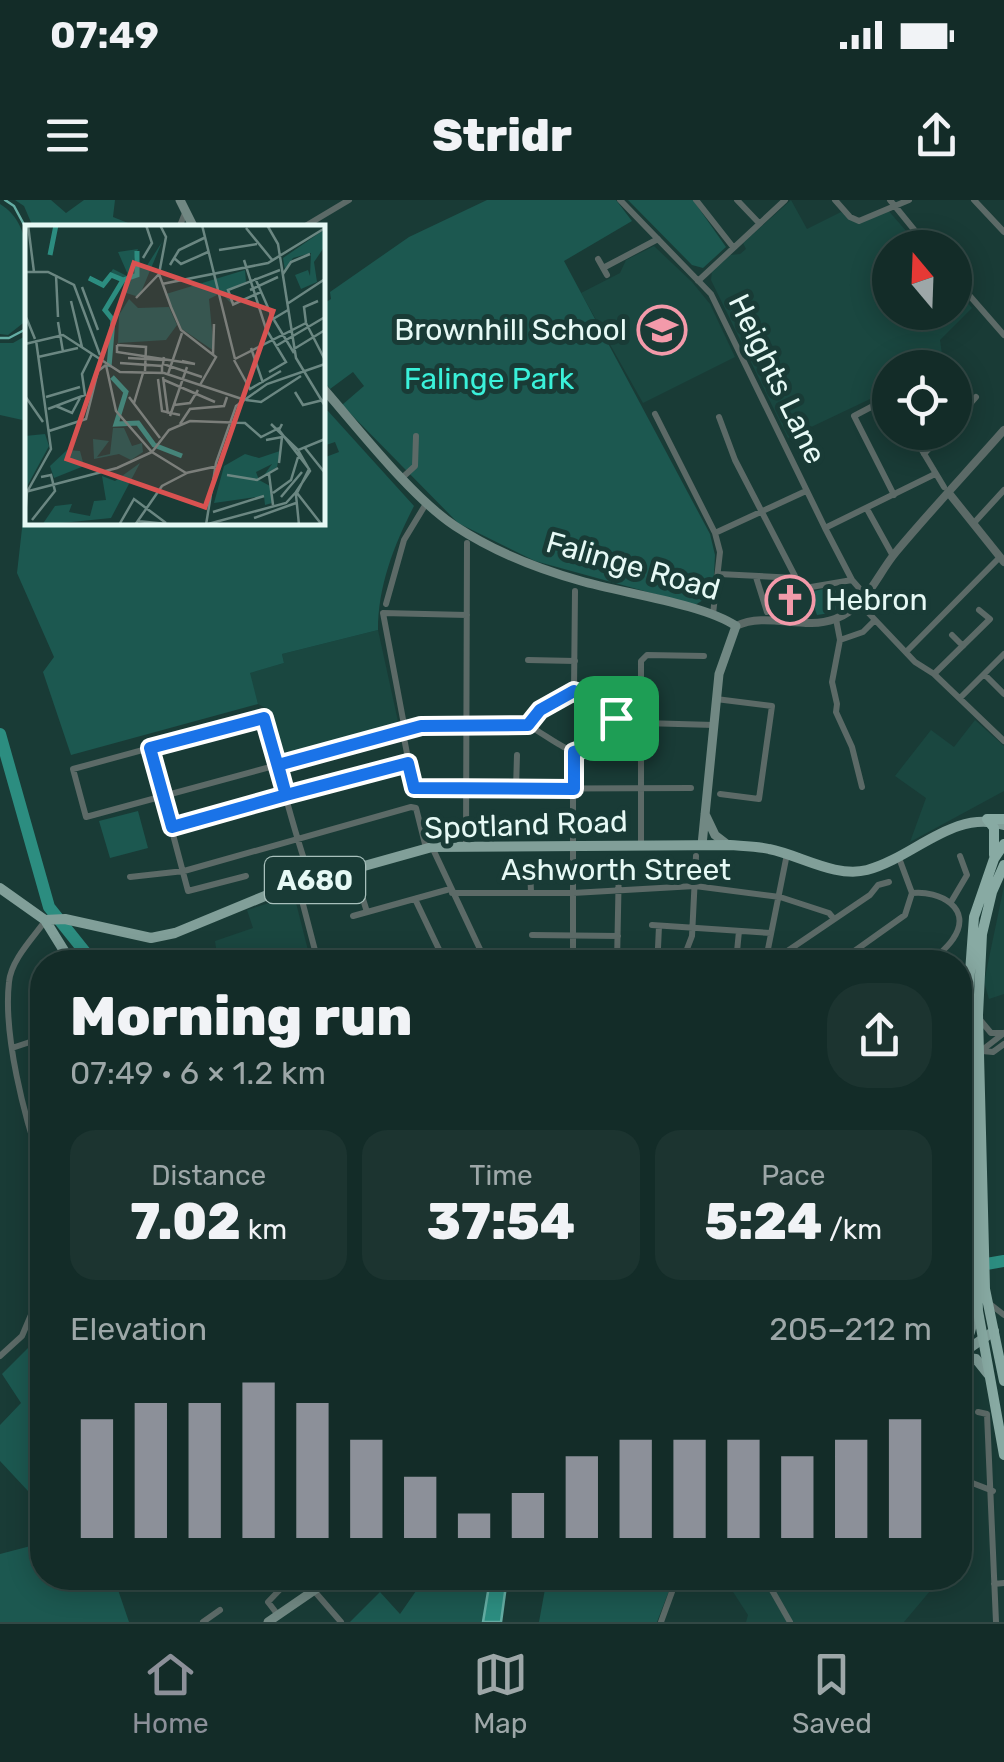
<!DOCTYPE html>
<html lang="en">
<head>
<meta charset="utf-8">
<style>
  body { margin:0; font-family:Rubik,sans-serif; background:#1c3430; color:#f1f3f6; height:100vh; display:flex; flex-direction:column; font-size:38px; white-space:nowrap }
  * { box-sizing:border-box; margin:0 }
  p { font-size:32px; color:#9da7a8 }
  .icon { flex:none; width:55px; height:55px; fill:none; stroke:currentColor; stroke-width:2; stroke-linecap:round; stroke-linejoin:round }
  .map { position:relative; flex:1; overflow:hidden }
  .panel { position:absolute; left:30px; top:750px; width:942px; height:640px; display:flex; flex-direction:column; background:#132c28; border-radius:40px; box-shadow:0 5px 25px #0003,0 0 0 2px #324845 }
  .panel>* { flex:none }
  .needle { width:65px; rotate:341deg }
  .buttons { position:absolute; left:872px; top:30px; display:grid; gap:20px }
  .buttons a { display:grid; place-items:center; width:100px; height:100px; border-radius:50%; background:#132c28; box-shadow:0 5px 25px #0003,0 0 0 2px #324845; font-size:50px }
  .pin { position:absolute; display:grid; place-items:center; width:85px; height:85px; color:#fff; margin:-42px; border-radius:20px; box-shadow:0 5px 15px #0006 }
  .round { display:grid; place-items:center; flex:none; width:105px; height:105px; border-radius:40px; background:#1c3430 }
  .summary { display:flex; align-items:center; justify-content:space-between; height:170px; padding:0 40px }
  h1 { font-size:55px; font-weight:800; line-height:75px }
  .metrics { display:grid; grid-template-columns:repeat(3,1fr); gap:15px; height:170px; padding:10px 40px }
  .metrics div { display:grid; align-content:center; border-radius:25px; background:#1c3430; text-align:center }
  .metrics b { font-size:50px; font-weight:800 }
  .metrics small { font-size:28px; font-weight:400 }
  .metrics p { font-size:28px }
  .chart { height:280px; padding:20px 40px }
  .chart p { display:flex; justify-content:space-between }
  .chart svg { width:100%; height:180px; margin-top:10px; stroke:#8c9099; stroke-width:6 }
  .status { display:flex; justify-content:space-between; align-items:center; height:70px; padding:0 50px; background:#132c28; direction:ltr }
  .status svg { height:28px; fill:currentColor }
  header { display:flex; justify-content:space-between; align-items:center; height:130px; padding:0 40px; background:#132c28; font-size:45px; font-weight:800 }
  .tabs { display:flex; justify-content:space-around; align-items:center; height:140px; border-top:2px solid #324845; background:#132c28; font-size:28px; color:#9da7a8 }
  .tabs a { display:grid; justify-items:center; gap:5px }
  .tabs .active { color:#8c9099 }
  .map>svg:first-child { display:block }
  .built { fill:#1a4740 }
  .green { fill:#1c5850 }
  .water { fill:#2c8d80; stroke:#64ada3; stroke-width:2.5 }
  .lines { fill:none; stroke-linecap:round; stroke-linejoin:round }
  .stream { stroke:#64ada3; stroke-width:2.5 }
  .river { stroke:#2c8d80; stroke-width:12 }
  .minor { stroke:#5c6a67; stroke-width:6 }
  .tertiary { stroke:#5c6a67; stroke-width:8 }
  .secondary { stroke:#718883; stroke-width:9 }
  .primary { stroke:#819f99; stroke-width:10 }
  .trunk { stroke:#88aaa3; stroke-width:10 }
  .route-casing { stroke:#fff; stroke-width:20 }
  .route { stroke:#1a73e8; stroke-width:12 }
  .labels { text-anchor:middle; stroke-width:10; stroke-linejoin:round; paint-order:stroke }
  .shield { fill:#193b36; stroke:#a8c0bc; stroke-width:2.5 }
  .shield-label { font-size:28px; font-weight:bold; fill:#e6f9f5 }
  .poi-label { font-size:30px; fill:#e6f9f5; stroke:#193b36; text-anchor:end }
  .park-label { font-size:30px; fill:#3af1da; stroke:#193b36 }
  .street-label { font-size:30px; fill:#e6f9f5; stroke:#193b36 }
  .inset-river { fill:none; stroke:#2c8d80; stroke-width:5 }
  .inset-road { fill:none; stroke:#6b8782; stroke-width:2.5 }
  .view { fill:#d95251; fill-opacity:0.15; stroke:#d95251; stroke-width:5 }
  .inset-edge { fill:none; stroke:#e6f9f5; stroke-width:5 }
</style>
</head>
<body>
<div class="status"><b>07:49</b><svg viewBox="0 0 49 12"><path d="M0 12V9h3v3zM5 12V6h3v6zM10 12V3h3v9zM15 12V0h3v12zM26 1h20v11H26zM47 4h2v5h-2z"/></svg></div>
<header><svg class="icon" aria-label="menu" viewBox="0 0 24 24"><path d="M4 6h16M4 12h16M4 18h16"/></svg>Stridr<svg class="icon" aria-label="share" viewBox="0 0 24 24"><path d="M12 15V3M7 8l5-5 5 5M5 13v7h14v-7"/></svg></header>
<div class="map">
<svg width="1004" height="1422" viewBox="0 0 1004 1422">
  <rect width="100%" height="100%" fill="#193b36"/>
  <path class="built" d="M791,0l16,29 34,-17 16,10 30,-13 33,38 -30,1v64h65v-24l17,20 -32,32 2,14 -11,13 -41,1v20l-3,3 -99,47 -77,-158 1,-9 18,-16 10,-1 6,-5 -3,-6z
    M654,46l38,36 18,22 25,53 -92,46 -62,-110 39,-20 6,-13z
    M378,430l21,96 -119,31 -12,-48 -10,-5 -9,-31 35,-10 -2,-9z
    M975,520l29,26v45l-94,51 16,-44 -31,-22 36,-46 23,17z
    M1004,686v108l-15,5 -5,-17z
    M294,695l17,67h-125l3,-5 27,-9 -1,-7 38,-13 -6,-18z
    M724,1378h217l-37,44h-158l2,-7z"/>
  <path class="green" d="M15,0h36l15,13 18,-13h31l-2,17 20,8 14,-2 -1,5 -113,-1 -9,-21z
    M487,0h129l16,21 -68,40 146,273 5,21 -2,39 -18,11 -160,-44 -77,-38 -116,-118 22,-19 -11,-14 -23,17 -7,-9v-76l8,-5 -1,-7 79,-55z
    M628,0h65l33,47 -23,21 -11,-3z
    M0,4c37,22 28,79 27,116l-19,15 -8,-1z
    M27,135v86l-27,-6v-72h13z
    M323,210l5,1 86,95c-20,39 -36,80 -36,124l-96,24 2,9 -34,10 8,31 -187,51 -28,-83 11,-15 -37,-84 10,-89 1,38h294l1,-64 16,-6 -4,-10 -12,4z
    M833,387l13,17 -16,9 -13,2 -8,-23z
    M619,525l17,2v32h-52z
    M138,611l10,37 -38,10 -11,-37z
    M40,1136h2v170l-42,-45v-36l21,-22 -19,-29z
    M42,1343v35h46l3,5 12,-5h11l15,44h-129v-68z
    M425,1378l65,1 -7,43h-133l30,-30 20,22z
    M547,1378h127l-17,44h-118z"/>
  <path class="water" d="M486,1378h21l-6,44h-18l7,-42z"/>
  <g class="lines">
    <path class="stream" d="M5,0l9,6 14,26
      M0,138h9l19,-10"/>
    <path class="river" d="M0,534l49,173 44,55
      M960,1058l15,8 29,-5"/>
    <path class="minor" d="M620,0l91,94 114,234 27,52 15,17
      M696,0l37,47
      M737,0l22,23
      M835,0l15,17 9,4 50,-21
      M890,0l39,48
      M974,0l30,32
      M179,28l6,-15
      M302,28l47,-28
      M598,59l9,16
      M603,68l55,-29
      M955,79l49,56
      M698,81l87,-81
      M890,197l-36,19 40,79
      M655,214l60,119 5,19 -7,62
      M719,217l16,43 61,118 -77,-4
      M955,221l21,-24
      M911,232l33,55
      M924,254l20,-22
      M403,277l12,-11 1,-30
      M867,309l26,47
      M973,324l31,-34
      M825,328l110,-54
      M715,333l91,-42
      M756,377l11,35
      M811,387l41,-7
      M386,404l18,-64 23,-38
      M860,404l55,58 19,12 70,67
      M836,419l4,21 -8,42 5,22 -1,8 16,35 10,40
      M952,435l11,11
      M840,440l23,-8 12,-12
      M906,452l94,-95
      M528,460l47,1
      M934,474l56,-55 -11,-9
      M984,474l20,20
      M574,491l42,27c-46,44 -37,38 -88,7l12,-15z
      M574,491l1,-100
      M960,498l44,-44
      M716,499l56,7 -13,93 -39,-5
      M616,518l27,5 71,2
      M405,530l-22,-117 84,2
      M404,538l10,51 277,-1
      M150,548l38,143 58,-15
      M516,589l1,-34
      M172,627l236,-64
      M466,646l1,-303
      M641,646v-185l6,-6 57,1
      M432,647l54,115
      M787,654l-19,95 4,8 11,-3 87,-59 8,-10 11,-3
      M530,664l1,29
      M354,670l13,42
      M309,674c-18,-51 -30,-104 -45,-157l-191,52 13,48 335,-91 107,-1
      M130,677l54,-6 227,-64 5,1 10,40
      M298,685l20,77
      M452,693h121l122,-7 85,11 49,16 5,6
      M912,693c27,-3 62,15 41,46 -5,8 -15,16 -22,23
      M415,699l30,63
      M951,702l16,-27 -7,-19
      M353,716l97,-27
      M652,725l119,8
      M532,735l86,1
      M658,748l1,-22
      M573,762v-210
      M617,762l2,-99
      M682,762l10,-26 4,-80
      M736,762l3,-31
      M839,762l66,-47 7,-22 -13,-35
      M981,821l10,12h12
      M12,848l30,-10
      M982,851l11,1 11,-8
      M960,859l21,-8 23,-18
      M42,967c-18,-50 -39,-133 -33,-185 2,-22 24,-44 36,-61
      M990,1104l14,11
      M0,1156l22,-20 20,-47
      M978,1212l9,2 9,208
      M962,1279l31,12
      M303,1378l38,44
      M765,1378l25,44
      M994,1384l10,-1
      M278,1415l-10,-13 23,-24
      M203,1422l17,-12
      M661,1422l16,-44"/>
    <path class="tertiary" d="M948,292l56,70
      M736,426c31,-15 67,5 99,-7 32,-12 41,-43 61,-67 35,-42 72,-81 108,-122"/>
    <path class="secondary" d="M180,0l14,28
      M322,187c36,41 89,110 133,139 38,25 83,43 126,55 41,12 123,23 155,45l-17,48 -17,171
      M705,614l10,21 13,10
      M268,1422l64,-44"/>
    <path class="primary" d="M0,688l45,32 20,-1 86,19 24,-5 107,-44 150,-42 298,-2c12,1 26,1 39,4 31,6 66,29 98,21 48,-13 86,-61 137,-45
      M45,720l26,42
      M960,1150l10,-18 6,-22
      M961,1154l33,-23
      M960,1157l16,2 12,15"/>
    <path class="trunk" d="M987,619l7,9v27
      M987,619h17
      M1004,644l-10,15 -20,58 -6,83 10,311 26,144
      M1004,665l-12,27 -10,42 -4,81 7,274 19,92"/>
  </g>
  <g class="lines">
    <g class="route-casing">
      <path id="route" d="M616,518l-42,-27 -34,19 -12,15 -107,1 -143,39 8,30 -114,32 -22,-79 114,-30 22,77 122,-32 6,25 160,1v-37l9,-3 33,-31"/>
    </g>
    <use href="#route" class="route"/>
  </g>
  <defs>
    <g id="school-ring" transform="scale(2.5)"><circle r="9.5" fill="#193b36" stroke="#f39aaa" stroke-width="1.5"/><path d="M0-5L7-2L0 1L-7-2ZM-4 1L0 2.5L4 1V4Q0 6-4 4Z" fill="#f39aaa"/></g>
    <g id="church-ring" transform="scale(2.5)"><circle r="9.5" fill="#193b36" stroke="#f39aaa" stroke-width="1.5"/><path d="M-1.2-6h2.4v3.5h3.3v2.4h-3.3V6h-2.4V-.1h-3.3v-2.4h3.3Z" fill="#f39aaa"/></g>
  </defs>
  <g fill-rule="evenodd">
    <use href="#school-ring" x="662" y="130"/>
    <use href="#church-ring" x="790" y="400"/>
  </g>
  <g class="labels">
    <rect class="shield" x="265" y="657" width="100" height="46" rx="8"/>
    <g class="shield-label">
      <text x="315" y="690">A680</text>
    </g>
    <g class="poi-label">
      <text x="627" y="140">Brownhill School</text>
      <text x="825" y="410" text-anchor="start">Hebron</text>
    </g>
    <g class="park-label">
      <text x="489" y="189">Falinge Park</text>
    </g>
    <g class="street-label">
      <text transform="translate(777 179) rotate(64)" y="10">Heights Lane</text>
      <text transform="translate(633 366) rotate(16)" y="10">Falinge Road</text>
      <text transform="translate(526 625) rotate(-2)" y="10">Spotland Road</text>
      <text x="616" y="680">Ashworth Street</text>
    </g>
  </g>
  <g transform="translate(25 25)">
    <rect width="300" height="300" fill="#193b36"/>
    <path d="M300,4v17l-11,16 3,20 -16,7 -6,-14 13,-5 2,6 1,-23 -18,5 -8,12 -2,-12zM137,17l-23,55 -16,-5 1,-12 -15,-5 4,-6 16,8 -11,-25 20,-3 -5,13 4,14 -2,-17 11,8zM220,45l1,12 -18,8 4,14 -11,-11 -12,6 5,52 -32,-22 -16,-35zM104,74l9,9 31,-1 8,18 -11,15 -48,3 1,-28zM88,203h11l8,18 10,-3 1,9 -12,8 -12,-6 -25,5 -1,-20 16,2 -12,16 13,-3zM20,209l4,12 -24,44v-54zM42,225l13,1 4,15 -30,12 -4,-12zM255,226l-3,16 -15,11 10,-14 -16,8 3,8 11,6 2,17 -7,2 -1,-9 -50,7 10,-37 21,-12 14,4zM115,238l-29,55 -69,7 13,-19 17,-2 -3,8 21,4 4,-15 12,-1 -4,-24 13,5z" fill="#1c5850"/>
    <path class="inset-river" d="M25,30l6,-30M64,53l14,7 8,-10 12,5 -18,30 8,10 -4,47M98,55l14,-5v-24M87,152l14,15 -10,32 22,-1 16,22 28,11"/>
    <path class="inset-road" d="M3,0l6,47M135,0l6,12 -7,37 12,33 10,23 35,27 -16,28M177,0l33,134M242,0l11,19 18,114 29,48M221,3l27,33M194,25l38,-6M118,33l9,-15 -6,-18M149,33l7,6 27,-12M219,35l22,69 20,33 -17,10M145,40l9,-15 25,-12M1,47v45l9,22M2,47h21l26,13 26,70M258,49l8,-12 19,-8M31,50l2,42M230,53l18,41 15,-9M137,59l106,-21 57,-35M57,62l16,43M225,65l28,-13M111,73l23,-24M46,76l11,46M293,76l-14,6 2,16 19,37M208,79l-5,-14 52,-20M262,79l38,-25M207,80l29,-13M249,95l20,33M33,97l5,30M0,119l38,-9 57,37 44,1 81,27M92,120v7l78,12 -13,-3M92,120l29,2 -1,24M251,121l49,-29M226,123l12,35M269,124l31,-19M188,129l1,-30M13,132l40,-9M139,132l-1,7 39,13M103,133l36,2M210,134l71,-36M209,135l16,29 31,-18M95,138l42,3v7M81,140l10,46 36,41 34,21M143,149l14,-41M138,152l5,37M133,154l4,32 18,4M139,155l51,22M270,167l8,13 20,-5M0,171l18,26M21,172l34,-10M104,172l31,41M221,175l15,2 40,-26M109,178l9,-30M149,180l16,-2 8,-13M31,181l16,7 8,-15M23,184l37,-14 -3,-21 10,-20M145,191l17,-49M155,199l10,-15 34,-3 3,-9M246,199l27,26M257,199l-3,6 30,39 -13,26 3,30M24,206l37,-12 12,-48 8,-6M241,215l16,-3 -3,26M280,223l20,25M127,227l17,-22 21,-9 55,2 16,14 18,-9M161,248l32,-7M244,249l4,31M202,250l30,5 21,-12M0,267l92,-24 35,-16M271,267l14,-21 -12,-21 27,-11M248,268l18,-13 7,-23M272,268l25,32M256,272l21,-25M188,287l51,-16M0,292l2,-25 24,-43 -15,-109M229,293l42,-15M7,295l23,-29 -4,-16 -10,2M112,296l41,4M183,299l78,-21 11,-12M94,300l15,-26 32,24M110,300l27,-39 25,-13M181,300l10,-62 20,-57 31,-22 58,-20"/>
    <path class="view" d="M109,38l139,48 -68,196 -138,-48z"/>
    <rect width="300" height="300" class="inset-edge"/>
  </g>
</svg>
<div class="buttons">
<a><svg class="needle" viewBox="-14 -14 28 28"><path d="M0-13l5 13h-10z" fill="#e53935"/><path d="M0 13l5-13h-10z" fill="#9da7a8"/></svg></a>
<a><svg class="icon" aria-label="locate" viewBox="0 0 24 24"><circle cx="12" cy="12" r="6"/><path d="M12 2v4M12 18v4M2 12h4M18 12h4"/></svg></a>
</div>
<div class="pin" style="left:616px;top:518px;background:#1e9e55"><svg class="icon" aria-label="arrive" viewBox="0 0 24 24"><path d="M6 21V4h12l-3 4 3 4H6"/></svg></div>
<section class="panel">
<div class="summary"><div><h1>Morning run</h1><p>07:49 · 6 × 1.2 km</p></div><a class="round"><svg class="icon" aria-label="share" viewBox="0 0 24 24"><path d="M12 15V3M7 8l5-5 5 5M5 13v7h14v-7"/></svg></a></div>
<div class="metrics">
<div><p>Distance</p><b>7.02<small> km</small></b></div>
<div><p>Time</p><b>37:54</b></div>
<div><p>Pace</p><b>5:24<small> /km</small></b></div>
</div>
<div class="chart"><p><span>Elevation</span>205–212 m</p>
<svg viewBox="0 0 160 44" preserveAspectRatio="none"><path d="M5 44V15M15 44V11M25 44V11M35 44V6M45 44V11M55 44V20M65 44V29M75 44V38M85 44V33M95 44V24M105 44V20M115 44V20M125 44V20M135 44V24M145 44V20M155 44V15"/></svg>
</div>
</section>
</div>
<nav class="tabs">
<a class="active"><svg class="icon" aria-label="home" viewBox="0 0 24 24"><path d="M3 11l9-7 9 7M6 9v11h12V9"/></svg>Home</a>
<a><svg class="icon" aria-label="map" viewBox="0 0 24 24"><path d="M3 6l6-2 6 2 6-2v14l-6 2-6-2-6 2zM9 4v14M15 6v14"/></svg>Map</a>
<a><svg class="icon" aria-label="saved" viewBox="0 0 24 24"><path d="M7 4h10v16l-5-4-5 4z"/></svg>Saved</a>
</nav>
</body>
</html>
